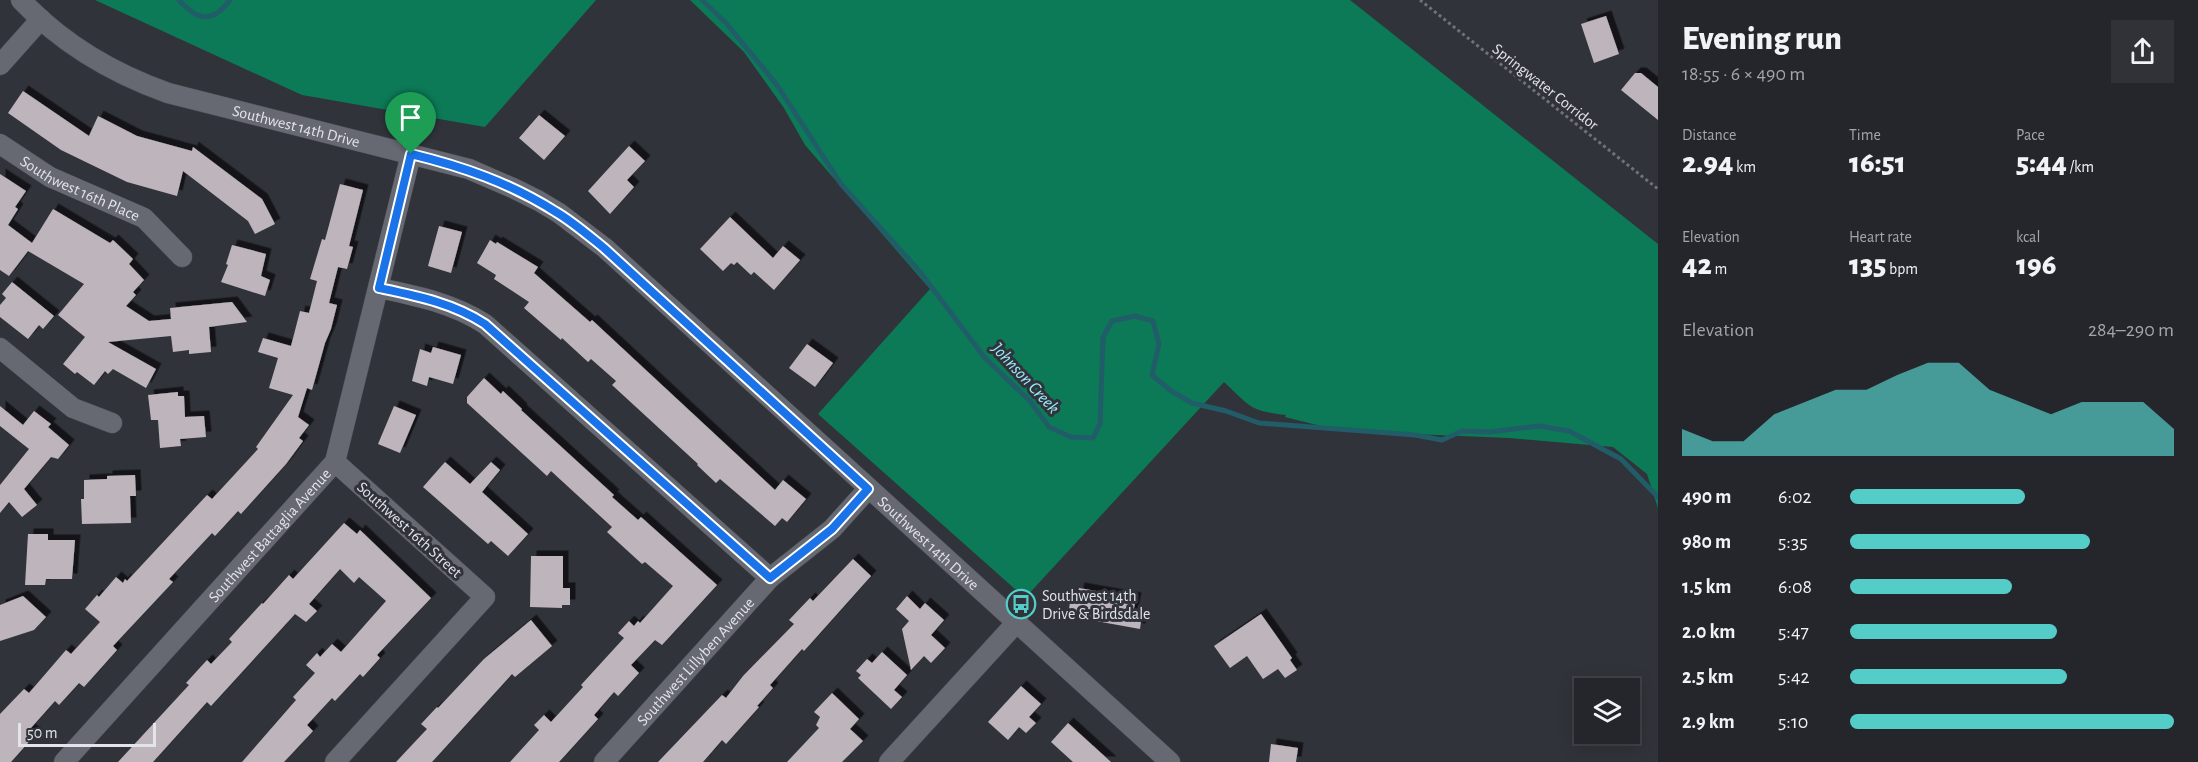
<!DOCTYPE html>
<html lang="en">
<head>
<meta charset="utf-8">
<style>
  body { margin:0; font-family:"Alegreya Sans",sans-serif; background:#313238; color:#f1f3f6; height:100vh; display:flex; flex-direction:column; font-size:22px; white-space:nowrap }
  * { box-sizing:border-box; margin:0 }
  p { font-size:20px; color:#a3a5a9 }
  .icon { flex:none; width:33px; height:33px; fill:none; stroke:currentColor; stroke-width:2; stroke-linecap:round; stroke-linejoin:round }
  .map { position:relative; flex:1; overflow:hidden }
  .sheet { display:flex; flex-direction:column; background:#25262c; width:540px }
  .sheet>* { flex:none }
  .fabs { position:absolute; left:1574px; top:678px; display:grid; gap:12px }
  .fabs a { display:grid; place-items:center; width:66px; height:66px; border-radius:0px; background:#25262c; box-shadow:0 3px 15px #0003,0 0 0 2px #424348; font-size:30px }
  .scale { position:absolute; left:18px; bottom:15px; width:138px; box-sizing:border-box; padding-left:6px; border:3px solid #e3e4e9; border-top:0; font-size:16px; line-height:21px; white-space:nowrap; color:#e3e4e9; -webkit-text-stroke:4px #31333b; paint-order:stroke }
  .pin { position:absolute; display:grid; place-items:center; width:51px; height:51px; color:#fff; margin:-62px -26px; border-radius:50% 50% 50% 0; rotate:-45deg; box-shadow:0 0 6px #0007 }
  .pin .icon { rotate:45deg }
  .round { display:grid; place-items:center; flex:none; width:63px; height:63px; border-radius:0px; background:#313238 }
  .head { display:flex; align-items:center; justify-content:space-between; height:102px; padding:0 24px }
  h1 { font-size:33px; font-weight:800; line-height:45px }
  .stats { display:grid; grid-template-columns:repeat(3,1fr); gap:9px; height:102px; padding:6px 24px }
  .stats div { display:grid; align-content:center }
  .stats b { font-size:30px; font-weight:800 }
  .stats small { font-size:16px; font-weight:400 }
  .stats p { font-size:16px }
  .chart { height:168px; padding:12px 24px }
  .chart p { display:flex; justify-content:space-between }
  .chart svg { width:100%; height:108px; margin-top:6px; fill:#54cdc8; opacity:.7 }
  ul { padding:0 24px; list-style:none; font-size:20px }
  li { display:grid; grid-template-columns:96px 72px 1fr; align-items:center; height:45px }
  li i { height:15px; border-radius:8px; background:#54cdc8 }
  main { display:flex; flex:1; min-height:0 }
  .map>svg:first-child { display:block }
  .forest { fill:#0c7a57 }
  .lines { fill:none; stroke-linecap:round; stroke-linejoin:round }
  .stream { stroke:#205d68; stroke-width:5 }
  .building { fill:#beb4bb; filter:url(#shadow) }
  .minor-casing { stroke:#4e4f56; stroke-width:21 }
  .path { stroke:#717279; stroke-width:3; stroke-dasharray:3 3; stroke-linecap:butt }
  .minor { stroke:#676972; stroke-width:20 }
  .route-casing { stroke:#fff; stroke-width:12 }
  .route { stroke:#1a73e8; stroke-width:8 }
  .labels { text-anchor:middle; stroke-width:6; stroke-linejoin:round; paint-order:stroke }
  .street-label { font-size:16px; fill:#e3e4e9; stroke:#31333b }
  .poi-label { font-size:16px; fill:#e3e4e9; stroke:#31333b; text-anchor:start }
  .water-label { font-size:18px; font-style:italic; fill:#99eaf9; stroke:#31333b }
</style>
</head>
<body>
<main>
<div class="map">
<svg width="1658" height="762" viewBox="0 0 1658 762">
  <defs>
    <filter id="shadow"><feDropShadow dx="5.5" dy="-5.5" stdDeviation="0" flood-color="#0009"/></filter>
  </defs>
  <rect width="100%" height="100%" fill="#31333b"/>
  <path class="forest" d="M95,0h501l-111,127 -183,-32z
    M690,0h660l308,244v264l-11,-34 -34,-27 -104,-9 -168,-7 -56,-14 1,-2c-37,-4 -36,-9 -62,-33l-199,216 -207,-184 112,-125 -125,-144 -21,-37 -40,-56z"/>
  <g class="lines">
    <path class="stream" d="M179,0c19,21 33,24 51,0
      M702,0l24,23 51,62 64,99 80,89 64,85 45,43 19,26 22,10 22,1 7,-14 3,-87 9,-16 23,-5 18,5 6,23 -7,31 19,16 21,12 34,8 33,12 156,12 27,5 20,-9 28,1 49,-6 30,5 52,28 37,38"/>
  </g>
  <path class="building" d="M1606,16l13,38 -25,9 -13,-39z
    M1635,73h6l17,14v33l-37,-30z
    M23,91l66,45 9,-20 39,20 55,15 1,-4 69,52 13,25 -20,10 -7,-13 -65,-50 -6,25 -50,-14 -66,-32 -53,-37z
    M539,115l26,21 -21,24 -25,-22z
    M629,146l16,15 -18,19 7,7 -24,27 -22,-23z
    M0,174l26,17 -11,16 3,2 -10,16 24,18 21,-34 57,34 3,-3 20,19 -4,5 15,16 -11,12 3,3 -10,11 23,15 22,-2 -1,-11 62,-6 15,20 -38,5 2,25 -22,2v-4l-16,2 -2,-16 -63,6 48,27 -10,19 -33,-19 -5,5 -3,-3 -11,14 -17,-13 -2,2 -12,-10 22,-27 -27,-22 26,-31 -56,-33 -19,25 -9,-6z
    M340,184l23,6 -14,56 4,1 -6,22 -9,-2 -9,36 8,2 -6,24 -6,14 -13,47 -5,-2 -9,29 11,8 -10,13 4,3 -17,23 -45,50 -3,-3 -23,25 -3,-3 -43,46 4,3 -60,64 4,4 -33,37 -5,-4 -20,22 -4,-4 -25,28 6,5 -17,19 -8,9h-11v-48l24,-25 5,4 37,-43 5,4 29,-32 -15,-13 12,-14 2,2 17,-20 7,6 2,-4 2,2 80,-86 5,4 46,-50 -2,-2 37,-52 -24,-7 9,-30 -20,-6 5,-14 28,8 9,-35 9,2 8,-32 -7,-2 12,-40 3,1z
    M730,217l43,41 10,-12 17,14 -26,30 -20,-18 -3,3 -14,-13 -3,3 -3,-2 -8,8 -23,-22z
    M439,226l23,6 -11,41 -23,-7z
    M490,240l6,4 1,-2 41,25 -4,6 56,49 2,-2 183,170 8,-10 23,19 -19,23 -5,-4 -7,8 -55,-47 -4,4 -19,-18 1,-1 -86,-79 4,-4 -25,-22 -3,3 -26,-24 -1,2 -37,-32 5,-6 -35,-23 2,-4 -19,-12z
    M232,245l34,9 -5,22 9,4 -5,16 -44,-14 7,-17 -2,-1z
    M12,282l42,34 -11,13 -4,-4 -11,14 -28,-22v-12l6,-7 -4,-4z
    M807,344l26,19 -18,24 -26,-19z
    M433,347l28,8 -8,29 -24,-7 -2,9 -15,-5 8,-32 11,4z
    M484,378l17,16 2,-3 19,18 -1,1 93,85 -2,2 26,23 3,-3 76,68 -55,60 -7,-5 -24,25 8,8 -21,23 -4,-4 -20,23 4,4 -39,43h-49l29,-32 -5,-5 10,-10 7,7 32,-35 -2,-2 43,-47 -6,-5 11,-12 5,5 4,-5 2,2 33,-37 -28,-24 -3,2 -35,-32 5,-5 -61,-56 -4,5 -80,-73v-6z
    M178,392v4h6l1,21 19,-1 2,21 -26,2 1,7 -21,2 -2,-28h-7l-3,-25z
    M0,406l23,19 11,-14 17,13 -3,3 21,18 -11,14 -7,-2 -27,32 13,16 -15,12 -13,-15 -9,11v-28l29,-36 -29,-23z
    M394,406l22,9 -16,38 -22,-9z
    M445,462l25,22 21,-22 9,8 -18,22 46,42 -20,22 -17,-15 -3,3 -65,-57z
    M135,475l1,21h-6l1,27 -49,1 -1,-25h3v-19l23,-1v-3z
    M344,523l13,11 3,-4 71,68 -54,57 3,3 -17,19 -3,-3 -25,27 -3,-3 -25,27 6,6 -29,31h-42l54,-62 -3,-3 22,-24 -9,-8 11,-12 3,4 12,-13 9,8 45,-51 -27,-24 -5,6 -14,-14 -31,35 8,7 -11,11 -11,-8 -84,92 -4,-4 -54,60h-35l71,-77 -3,-2 21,-23 4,4 21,-22 -3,-3 33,-36 1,1 26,-29 4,4z
    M28,534h20v6h27l-3,39h-26l-1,6h-20z
    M531,556h32v32h7v17h-8v3l-32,-1z
    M853,559l18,17 -67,75 -2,-2 -32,36 3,3 -16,18 2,1 -33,37 -4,-4 -19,22h-45l64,-67 4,3 17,-22 51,-52 -5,-4 21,-22 3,3z
    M1079,588l57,10 -3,15 9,1 -2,15 -72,-13 3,-21 6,1z
    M23,596l23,21 -12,13 -34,11v-36z
    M907,596l13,13 5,-6 19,17 -13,15 14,13 -14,15 -7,-7 -13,14 -9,-41 7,-8 -13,-12z
    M1261,614l31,44 -2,2 7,10 -12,8 -7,-9 -15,10 -16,-23 -17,12 -16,-22z
    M531,620l21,26 -37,31 -3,-3 -80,88h-36l31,-33 -6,-5 16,-17 1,1 46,-49z
    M882,652l25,23 -13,15 8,7 -11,12 -33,-31 3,-3 -5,-4 11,-12 5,4z
    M1021,686l20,18 -12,13 7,6 -10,10 -7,-6 -11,13 -20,-18z
    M832,693l27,26 -9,10 13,12 -21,21h-55l32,-34 -3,-3 4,-8 -6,-5z
    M1068,723l43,39h-38l-22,-20z
    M1271,744l27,4 -2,14h-27z"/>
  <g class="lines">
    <g class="minor-casing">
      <g id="minor">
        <path id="s1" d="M21,0c41,44 91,73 147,93l301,76 46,20 24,12 20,12 46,35 565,514"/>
        <path d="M0,65l41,-46"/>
        <path id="s2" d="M0,144l50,33 94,41 38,39"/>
        <path d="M379,288c38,8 73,15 106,36l285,254"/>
        <path d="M0,348l73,60 39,15"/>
        <path id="s3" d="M64,762l271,-300 76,-308"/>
        <path d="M335,762l150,-165 -150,-135"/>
        <path id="s4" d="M604,762l166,-184 62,-49 36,-40"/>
        <path d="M889,762l127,-139"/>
      </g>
    </g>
    <path class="path" d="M1420,0l238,189"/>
    <use href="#minor" class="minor"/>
  </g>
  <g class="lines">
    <g class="route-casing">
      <path id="route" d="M411,154c53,13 99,29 145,58 17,10 33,24 48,36l264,241 -36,40 -62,49 -285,-254c-32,-21 -68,-28 -106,-36z"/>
    </g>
    <use href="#route" class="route"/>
  </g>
  <defs>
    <g id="bus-ring" transform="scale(1.5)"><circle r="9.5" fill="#31333b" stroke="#54cdc8" stroke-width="1.5"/><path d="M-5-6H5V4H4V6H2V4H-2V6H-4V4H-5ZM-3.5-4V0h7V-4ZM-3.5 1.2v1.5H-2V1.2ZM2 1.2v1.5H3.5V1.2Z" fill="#54cdc8"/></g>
  </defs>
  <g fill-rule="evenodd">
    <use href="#bus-ring" x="1021" y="604"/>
  </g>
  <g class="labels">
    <g class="street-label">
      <text transform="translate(1546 86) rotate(38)" y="6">Springwater Corridor</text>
      <text dy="6" stroke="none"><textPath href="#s1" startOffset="308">Southwest 14th Drive</textPath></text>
      <text dy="6" stroke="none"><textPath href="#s2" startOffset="92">Southwest 16th Place</textPath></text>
      <text transform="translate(410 529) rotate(42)" y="6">Southwest 16th Street</text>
      <text dy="6" stroke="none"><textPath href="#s3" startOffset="306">Southwest Battaglia Avenue</textPath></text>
      <text dy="6" stroke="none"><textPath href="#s1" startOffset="1082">Southwest 14th Drive</textPath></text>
      <text dy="6" stroke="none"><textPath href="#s4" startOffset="136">Southwest Lillyben Avenue</textPath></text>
    </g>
    <g class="poi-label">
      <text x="1042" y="601">Southwest 14th<tspan x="1042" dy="18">Drive &amp; Birdsdale</tspan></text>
    </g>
    <g class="water-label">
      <text transform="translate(1026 378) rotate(47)" y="6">Johnson Creek</text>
    </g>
  </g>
</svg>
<div class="fabs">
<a><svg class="icon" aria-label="layers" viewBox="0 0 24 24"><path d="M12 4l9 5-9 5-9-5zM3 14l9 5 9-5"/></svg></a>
</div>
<div class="scale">50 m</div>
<div class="pin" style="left:411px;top:154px;background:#1e9e55"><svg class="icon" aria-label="arrive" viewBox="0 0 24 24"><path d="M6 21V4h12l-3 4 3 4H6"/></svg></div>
</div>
<section class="sheet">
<div class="head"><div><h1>Evening run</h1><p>18:55 · 6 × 490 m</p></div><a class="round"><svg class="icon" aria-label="share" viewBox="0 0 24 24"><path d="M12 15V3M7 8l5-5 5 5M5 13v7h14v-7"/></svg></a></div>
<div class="stats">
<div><p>Distance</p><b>2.94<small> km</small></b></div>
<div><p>Time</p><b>16:51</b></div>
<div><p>Pace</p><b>5:44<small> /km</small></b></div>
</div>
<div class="stats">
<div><p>Elevation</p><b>42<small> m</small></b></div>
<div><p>Heart rate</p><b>135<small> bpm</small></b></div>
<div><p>kcal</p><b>196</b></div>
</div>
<div class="chart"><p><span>Elevation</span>284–290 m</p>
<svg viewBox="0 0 160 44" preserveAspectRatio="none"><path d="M0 44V33L10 38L20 38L30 27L40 22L50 17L60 17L70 11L80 6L90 6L100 17L110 22L120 27L130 22L140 22L150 22L160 33V44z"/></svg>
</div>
<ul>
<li><b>490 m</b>6:02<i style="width:54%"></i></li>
<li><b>980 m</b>5:35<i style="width:74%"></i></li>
<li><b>1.5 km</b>6:08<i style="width:50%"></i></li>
<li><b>2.0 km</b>5:47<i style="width:64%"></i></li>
<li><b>2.5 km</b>5:42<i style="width:67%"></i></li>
<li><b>2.9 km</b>5:10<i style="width:100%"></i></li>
</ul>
</section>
</main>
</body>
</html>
